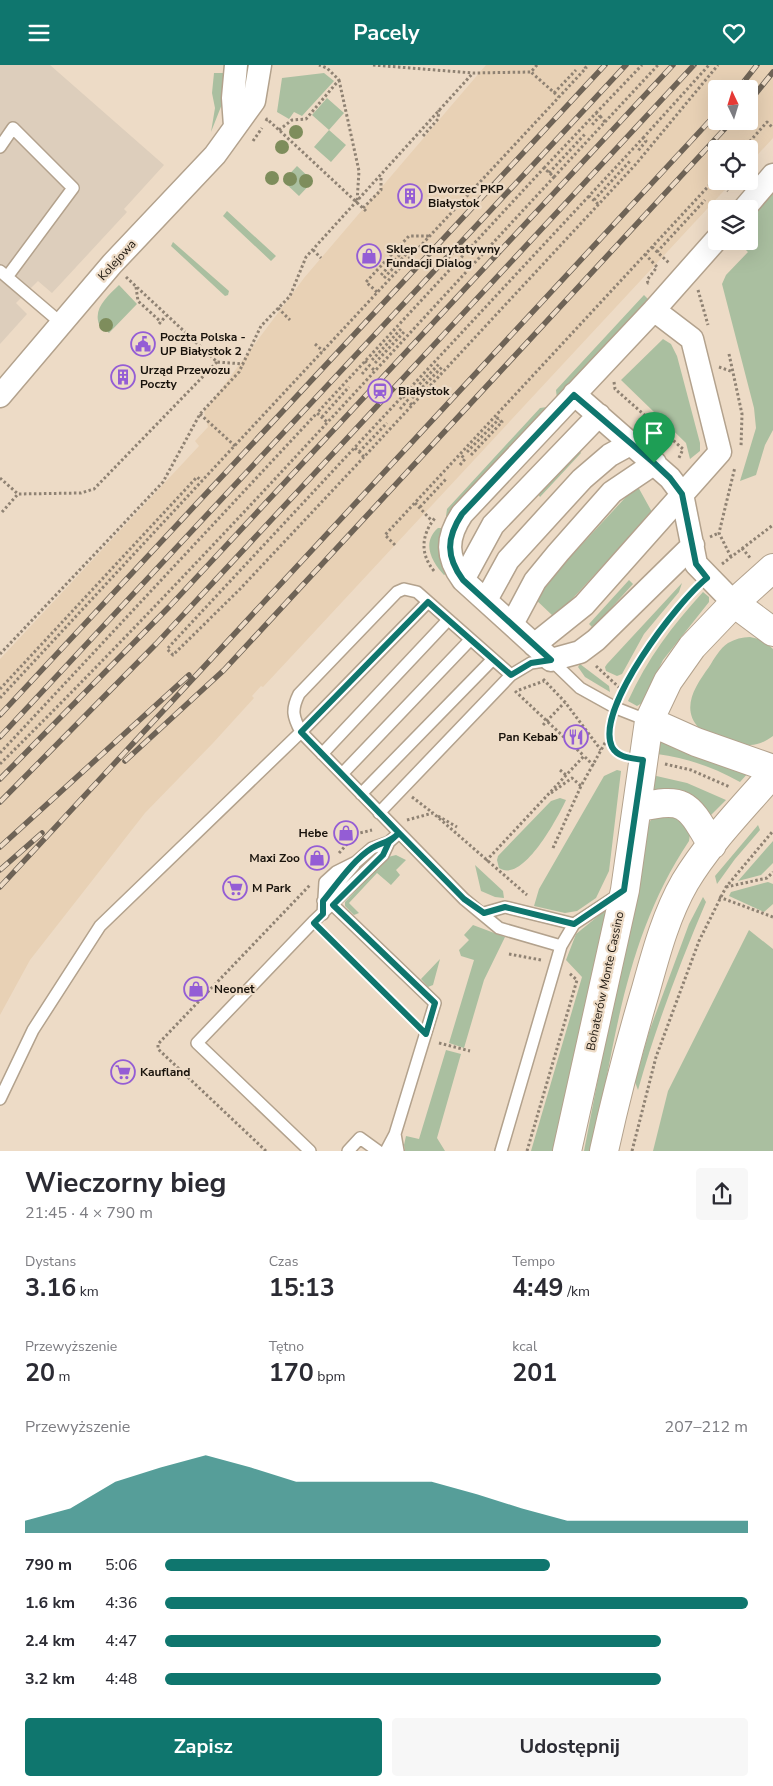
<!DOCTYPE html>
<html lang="pl">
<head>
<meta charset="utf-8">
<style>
  body { margin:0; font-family:"Nunito Sans",sans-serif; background:#f7f7f7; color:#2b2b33; height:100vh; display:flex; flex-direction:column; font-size:19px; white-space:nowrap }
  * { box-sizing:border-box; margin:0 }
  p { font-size:16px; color:#7c7c81 }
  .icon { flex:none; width:28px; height:28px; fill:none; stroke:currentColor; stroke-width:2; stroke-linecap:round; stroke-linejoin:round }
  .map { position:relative; height:1086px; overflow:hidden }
  .sheet { display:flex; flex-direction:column; background:#fff; flex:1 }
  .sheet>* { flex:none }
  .needle { width:32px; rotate:356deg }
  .controls { position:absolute; left:708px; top:15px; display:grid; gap:10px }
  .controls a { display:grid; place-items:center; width:50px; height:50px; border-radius:5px; background:#fff; box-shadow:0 5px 20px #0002; font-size:25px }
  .pin { position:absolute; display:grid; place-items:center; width:42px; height:42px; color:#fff; margin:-51px -21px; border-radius:50% 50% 50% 0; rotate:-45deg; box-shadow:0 0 5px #0007 }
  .pin .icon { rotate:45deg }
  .round { display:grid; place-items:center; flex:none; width:52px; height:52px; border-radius:5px; background:#f7f7f7 }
  .summary { display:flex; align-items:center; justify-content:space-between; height:85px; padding:0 25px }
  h1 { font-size:28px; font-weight:700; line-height:38px }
  .metrics { display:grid; grid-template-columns:repeat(3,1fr); gap:8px; height:85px; padding:5px 25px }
  .metrics div { display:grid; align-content:center }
  .metrics b { font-size:25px; font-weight:700 }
  .metrics small { font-size:14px; font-weight:400 }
  .metrics p { font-size:14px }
  .chart { height:140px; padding:10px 25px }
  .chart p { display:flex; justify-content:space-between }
  .chart svg { width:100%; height:90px; margin-top:5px; fill:#0f766e; opacity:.7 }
  .cta { display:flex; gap:10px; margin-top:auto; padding:10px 25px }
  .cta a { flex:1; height:58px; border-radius:5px; background:#0f766e; color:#fff; font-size:20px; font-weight:700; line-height:58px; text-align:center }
  .cta a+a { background:#f7f7f7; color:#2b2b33 }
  ul { padding:0 25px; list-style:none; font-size:16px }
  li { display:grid; grid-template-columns:80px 60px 1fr; align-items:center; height:38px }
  li i { height:12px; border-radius:6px; background:#0f766e }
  header { display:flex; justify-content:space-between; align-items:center; height:65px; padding:0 25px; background:#0f766e; color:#fff; font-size:22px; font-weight:700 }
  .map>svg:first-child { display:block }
  .commercial { fill:#ddcebc }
  .built { fill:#e8d1b5; fill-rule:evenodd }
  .green { fill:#aabfa0 }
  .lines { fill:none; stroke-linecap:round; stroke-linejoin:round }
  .service-casing { stroke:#b3a28d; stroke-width:14 }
  .minor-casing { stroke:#b3a28d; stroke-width:25 }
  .tertiary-casing { stroke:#b3a28d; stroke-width:30 }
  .path { stroke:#8f8273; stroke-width:3; stroke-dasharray:2.5 2.5; stroke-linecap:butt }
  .service { stroke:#fff; stroke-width:11 }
  .minor { stroke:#fff; stroke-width:22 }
  .tertiary { stroke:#fff; stroke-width:28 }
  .rail-casing { stroke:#6e6356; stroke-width:5.5 }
  .rail { stroke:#eddbc6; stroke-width:4; stroke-dasharray:11; stroke-linecap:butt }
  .tree { fill:#7e8d5c }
  .route-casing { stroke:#fff; stroke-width:10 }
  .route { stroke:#0f766e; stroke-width:6 }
  .labels { text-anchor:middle; stroke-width:4.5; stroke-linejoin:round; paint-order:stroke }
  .poi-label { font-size:12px; font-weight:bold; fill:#19130c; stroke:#eddbc6; text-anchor:start }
  .street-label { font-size:12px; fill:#19130c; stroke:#eddbc6 }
</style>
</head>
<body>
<header><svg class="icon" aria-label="menu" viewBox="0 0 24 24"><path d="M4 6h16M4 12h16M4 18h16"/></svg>Pacely<svg class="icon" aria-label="heart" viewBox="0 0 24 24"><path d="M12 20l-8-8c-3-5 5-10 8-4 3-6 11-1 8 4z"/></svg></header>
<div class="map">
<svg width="773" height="1086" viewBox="0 0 773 1086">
  <rect width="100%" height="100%" fill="#eddbc6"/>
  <path class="commercial" d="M0,0h50l114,100 -40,44 3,3 -75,81 -14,-12 -22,22 11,11 -27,30z"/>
  <path class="built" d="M486,0h287v73l-24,26v-15h-33v32h17l-429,462 -41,44 -2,-1 -9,10 2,2 -41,45 -68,70 -115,147 -30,55v-356l199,-213 -4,-5 13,-14 -4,-15 100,-134zM716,24h33v32h-33z"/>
  <path class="green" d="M214,8h14l-4,26 -13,33 4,-24 -3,-15z
    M324,8l10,8 -32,35 -8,-4 -5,7 -12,-7 5,-34z
    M327,33l17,15 -15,17 17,15 -15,17 -17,-15 15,-17 -17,-15z
    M297,101l16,15 -14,15 -16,-15z
    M773,125v240l-8,15 -9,30 -16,6 16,-53 -2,-20 -32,-124 4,-9 22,-23 -11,-11h12v-25z
    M227,146l49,45 -5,5 -48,-45z
    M173,177l56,49 -1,4 -3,1 -54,-50z
    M119,220l18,19 -28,29 -10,-9c-6,-16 9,-28 20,-39z
    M644,230l6,6 -93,98 -1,-9z
    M663,274l8,5 6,12 23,87v8l-10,8 -4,-16 -65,-63z
    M547,342l3,2 -101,110 -3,-3 1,-7 93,-101z
    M579,385l2,3 -41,44 -2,-3z
    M637,420l15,27 -88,96 -11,8 -20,-19z
    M438,463h5l-3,29 6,17 -2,1c-12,-13 -23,-32 -6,-47z
    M629,515l4,4 -40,44 -4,-4z
    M682,518l-3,9 -35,42 -22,40 -5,2 -11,-5 -1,-4 2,-3z
    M703,527l6,5v5l-46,58 -21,43 -5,3 -9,-5c19,-42 44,-75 75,-109z
    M750,572l13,3 10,9v87c-15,11 -24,11 -42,5 -10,-3 -24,-5 -32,-13 -19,-20 -3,-43 10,-61 5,-8 11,-19 19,-24 7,-4 14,-6 22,-6z
    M580,599l29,22 1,6 -25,-15 -7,-10z
    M661,676l88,31 -9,10c-27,-15 -53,-24 -83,-28z
    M617,705l4,1 -12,100 -13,27 -19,13 -12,2 -31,-7 5,-17 65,-113z
    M652,710l35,8 39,17 -19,19 -57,-22z
    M560,733l6,2c-8,17 -43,84 -67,68l-2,-8 1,-4 53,-55z
    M678,748l12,21 -1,7c-63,94 -75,202 -96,310h-9l63,-325 8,-12z
    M758,760l2,5 -25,29 -18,25 -2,-8z
    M773,776v22l-12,12 -23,6z
    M396,790l10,5 -10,10 4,5 -9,10 -14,-12 -28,30 10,10 -5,2 -9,-9v-4l43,-45z
    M475,800l28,26 1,7 -9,-1 -14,-6z
    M768,817l5,2v20l-9,8 -35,-16 2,-4z
    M703,832l3,5c-26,61 -50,124 -68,188l-3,-8 14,-50 40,-108z
    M608,843l3,1 -58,242h-22l51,-174 -16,-17 10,-26z
    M473,860l32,12 -21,43 -20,68 -15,-5 25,-83 -13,-4 -2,-6 10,-10 -5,-5z
    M749,865l24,19v202h-120l15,-60z
    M440,894l-7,26 -5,2 -7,-8z
    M446,985l15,4 -24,84 8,13h-40l-1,-6 2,-9 13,3z"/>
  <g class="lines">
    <g class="service-casing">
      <path id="service" d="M0,82l13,-19 60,60 -66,89
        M0,206l61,52
        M511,610l-94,-83 -13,-3 -7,3 -98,102c-8,16 -6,23 2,38l163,167 35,29 62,18
        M322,689l126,-134
        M342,709l128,-134
        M361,729l132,-135
        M379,748l132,-138 20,-12 20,-3 29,28 36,20 33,13
        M323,836l31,-36
        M333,840l102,98 -40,131 -9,17
        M484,848l21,-6 69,17
        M323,849l2,-32 11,-10 20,-10 16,-14 17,-6
        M0,1034l33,-69 67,-104 201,-194 127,-130
        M395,1069l3,17
        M310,1086l-113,-108 116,-121 70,-67 6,-13 10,-9
        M348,1086l12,-13 18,13
        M501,1086l60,-205 13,-22 47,-31"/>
    </g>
    <g class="minor-casing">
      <path id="minor" d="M235,61l-2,-28 3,-33
        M744,144l29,-34
        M574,329l96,84 12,16 14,70 38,39
        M0,331l112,-132 103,-109 39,-54 6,-36
        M693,480l-97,95 -16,12 -29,8 -88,-80c-17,-23 -17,-42 -1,-66l192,-204 62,-70
        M463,515l30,-55 106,-110
        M486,535l22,-40 74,-81 28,-24 22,-12
        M512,559l23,-43 23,-28 54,-61 43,-29
        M534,580l50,-40 136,-153 -28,-113 -38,-29"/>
    </g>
    <g class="tertiary-casing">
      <path id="tertiary" d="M734,538l39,29
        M649,656l47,21 77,27
        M637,743c49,-12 51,-4 75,37
        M567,1086l58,-261 24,-169 19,-40 24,-34 42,-44 39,-35
        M604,1086c12,-55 26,-108 42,-162 10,-36 20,-74 39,-107 24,-40 58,-74 88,-109"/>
    </g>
    <path class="path" d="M373,0l100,8 58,-1
      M537,0l-6,7 28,25
      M339,15l20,91 -2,31
      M554,28l22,-23
      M596,48l46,-48
      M266,56l1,-2 12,11 87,81
      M605,57l53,-57
      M279,65l13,-10 14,-1 33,-39 -12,-12 -8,-3
      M423,71l15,-17 1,-9
      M643,73l66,-73
      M253,76l9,-13
      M743,84l24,-27 6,6
      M544,103l52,-55 4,3 -8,9
      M549,108l36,-39
      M554,112l51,-55 -5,-6
      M716,116l12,10
      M594,135l37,-40
      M598,139l-9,-8 54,-58 3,3 -8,10
      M363,143l18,-18v-14
      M710,155l6,-7
      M652,182l17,16
      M313,185l8,8
      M657,187l48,-52
      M645,189l12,13 -10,13 1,3 2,-1
      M381,210l25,-27
      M126,212l91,85 27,2
      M384,213l25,-27
      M136,222l2,14 23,21
      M698,225l10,35
      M377,227l-11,-10 43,-46h21
      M278,243l12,12
      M159,259l7,-8
      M315,279l8,7
      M729,289l13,60 -1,33
      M372,295l29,-31
      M365,296l9,9
      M375,298l29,-31
      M719,302l14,5
      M362,309l7,-8
      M614,317l1,7 68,60 -5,11
      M409,330l30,-31
      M403,331l9,9
      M412,333l30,-31
      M400,344l7,-8
      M200,349l35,32
      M322,352l27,-30
      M355,383l9,9 272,-293 82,-99
      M359,387l28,-29
      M467,387l32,-33
      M471,390l31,-33 -7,-6
      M364,392l-124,132 -67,66 -6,-6 422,-453
      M460,400l5,-6 -5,-5
      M0,413l18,16 63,-1 13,-4 123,-127
      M415,438l17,18
      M420,442l27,-29
      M2,447l16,-18
      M710,472l9,-4
      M395,480l-10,-10 331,-357
      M742,483l9,11
      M731,492l-12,-24 16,-66
      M722,499l51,-39
      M434,506c-14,-17 -13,-36 1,-53
      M0,589l163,-172 37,-68 39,-42 22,-46 29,-30 16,-39 167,-184
      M596,601l27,25
      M543,614l22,23 36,48
      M0,624l197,-212 5,4
      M519,625l25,-9
      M515,626l69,65
      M621,631c17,-41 44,-74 72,-107
      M0,633l586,-630 -3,-3
      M543,660l22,-23
      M610,670l3,13 9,8
      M0,688l317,-340
      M0,699c191,-189 371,-390 554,-587l-10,-9 -227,245 10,9
      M665,699l26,6 39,17
      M560,705l6,5
      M551,728l21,-15 9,8
      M412,732l21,16
      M438,751l19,11
      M407,755l26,-7 94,82
      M553,783l28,-62 29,-52 3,-11
      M339,788l17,-19 16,-4
      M486,796l98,-105 10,10
      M726,822l41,-9 6,-6
      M719,832l54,20
      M324,868l91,90
      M509,889l32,6
      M439,978l31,8
      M266,1086l-108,-102v-5l152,-159
      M527,1086l50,-171 -8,-7
      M632,1086l24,-94 43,-116 27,-54 47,-56"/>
    <use href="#service" class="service"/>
    <use href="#minor" class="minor"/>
    <use href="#tertiary" class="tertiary"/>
    <g class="rail-casing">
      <path id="rail" d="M738,24l19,-24
        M749,37l24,-30
        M0,650l605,-650
        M0,672l626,-672
        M125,696l99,-91 508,-549
        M0,714l169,-172 504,-542
        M0,737l156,-158 538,-579
        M0,782l189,-172
        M0,805l42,-37
        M0,822l716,-773"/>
    </g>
    <use href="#rail" class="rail"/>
  </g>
  <g class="tree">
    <circle cx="296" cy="67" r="7"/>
    <circle cx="282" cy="82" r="7"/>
    <circle cx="272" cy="113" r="7"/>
    <circle cx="290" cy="114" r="7"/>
    <circle cx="306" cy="116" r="7"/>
    <circle cx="106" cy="260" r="7"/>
  </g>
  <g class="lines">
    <g class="route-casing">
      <path id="route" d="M654,398l-80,-68 -112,119c-16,24 -16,43 1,66l88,80 -20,3 -20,12 -83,-73 -127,130 98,101 -10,9 -6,13 -50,50 102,98 -9,31 -112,-111 9,-9v-13c14,-17 30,-41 49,-53 10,-6 17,-5 27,-15l65,66 20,14 21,-6 69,17 50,-34 19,-130c-11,-2 -25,-2 -31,-13 -18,-38 66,-146 95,-169l-11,-14 -14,-70 -12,-16 -16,-15"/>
    </g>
    <use href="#route" class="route"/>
  </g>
  <defs>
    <g id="building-ring" transform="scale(1.25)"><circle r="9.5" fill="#eddbc6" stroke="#945dd5" stroke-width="1.5"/><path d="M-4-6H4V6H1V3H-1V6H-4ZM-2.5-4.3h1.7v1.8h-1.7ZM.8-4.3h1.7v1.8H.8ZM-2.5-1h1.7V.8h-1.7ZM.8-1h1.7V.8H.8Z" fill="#945dd5"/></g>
    <g id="shop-ring" transform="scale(1.25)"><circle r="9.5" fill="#eddbc6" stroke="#945dd5" stroke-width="1.5"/><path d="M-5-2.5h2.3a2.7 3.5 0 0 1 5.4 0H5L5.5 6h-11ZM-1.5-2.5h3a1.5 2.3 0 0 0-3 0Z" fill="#945dd5"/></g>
    <g id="civic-ring" transform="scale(1.25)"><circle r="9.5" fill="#eddbc6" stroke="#945dd5" stroke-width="1.5"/><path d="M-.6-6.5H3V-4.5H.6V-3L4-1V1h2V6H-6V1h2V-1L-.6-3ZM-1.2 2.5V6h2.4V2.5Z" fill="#945dd5"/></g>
    <g id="station-ring" transform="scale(1.25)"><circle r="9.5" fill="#eddbc6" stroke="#945dd5" stroke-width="1.5"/><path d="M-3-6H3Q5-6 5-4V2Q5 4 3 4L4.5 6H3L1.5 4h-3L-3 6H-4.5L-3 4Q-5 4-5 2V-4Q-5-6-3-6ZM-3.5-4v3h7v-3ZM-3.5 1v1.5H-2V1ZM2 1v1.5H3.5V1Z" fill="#945dd5"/></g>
    <g id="restaurant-ring" transform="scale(1.25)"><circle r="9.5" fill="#eddbc6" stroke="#945dd5" stroke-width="1.5"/><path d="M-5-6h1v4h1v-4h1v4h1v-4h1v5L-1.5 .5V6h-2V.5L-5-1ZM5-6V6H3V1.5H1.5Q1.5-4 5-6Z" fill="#945dd5"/></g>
    <g id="supermarket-ring" transform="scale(1.25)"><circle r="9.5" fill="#eddbc6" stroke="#945dd5" stroke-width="1.5"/><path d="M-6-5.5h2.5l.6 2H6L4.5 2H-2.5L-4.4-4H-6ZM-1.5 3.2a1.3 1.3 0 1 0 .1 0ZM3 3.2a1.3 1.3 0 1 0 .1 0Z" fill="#945dd5"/></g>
  </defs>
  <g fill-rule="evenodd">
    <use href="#building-ring" x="410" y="131"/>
    <use href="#shop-ring" x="369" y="191"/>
    <use href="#civic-ring" x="143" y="279"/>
    <use href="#building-ring" x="123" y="312"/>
    <use href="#station-ring" x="380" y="326"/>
    <use href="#restaurant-ring" x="576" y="672"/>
    <use href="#shop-ring" x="346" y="768"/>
    <use href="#shop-ring" x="317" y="793"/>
    <use href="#supermarket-ring" x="235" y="823"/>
    <use href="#shop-ring" x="196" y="924"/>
    <use href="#supermarket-ring" x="123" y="1007"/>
  </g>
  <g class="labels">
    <g class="poi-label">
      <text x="428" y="128">Dworzec PKP<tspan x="428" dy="14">Białystok</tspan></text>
      <text x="386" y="188">Sklep Charytatywny<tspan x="386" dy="14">Fundacji Dialog</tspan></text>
      <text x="160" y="276">Poczta Polska -<tspan x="160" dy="14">UP Białystok 2</tspan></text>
      <text x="140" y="309">Urząd Przewozu<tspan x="140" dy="14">Poczty</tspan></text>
      <text x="398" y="330">Białystok</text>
      <text x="558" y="676" text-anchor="end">Pan Kebab</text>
      <text x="328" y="772" text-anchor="end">Hebe</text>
      <text x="300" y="797" text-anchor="end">Maxi Zoo</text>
      <text x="252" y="827">M Park</text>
      <text x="214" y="928">Neonet</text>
      <text x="140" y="1011">Kaufland</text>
    </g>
    <g class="street-label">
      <text transform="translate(117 195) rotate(-48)" y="4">Kolejowa</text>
      <text transform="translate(605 916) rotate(-78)" y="4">Bohaterów Monte Cassino</text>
    </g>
  </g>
</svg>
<div class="controls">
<a><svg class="needle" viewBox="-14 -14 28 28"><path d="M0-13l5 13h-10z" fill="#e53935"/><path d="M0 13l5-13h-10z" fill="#7c7c81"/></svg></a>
<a><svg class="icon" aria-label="locate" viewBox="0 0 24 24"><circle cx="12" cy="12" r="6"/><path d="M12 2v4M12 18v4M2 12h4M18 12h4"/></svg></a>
<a><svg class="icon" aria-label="layers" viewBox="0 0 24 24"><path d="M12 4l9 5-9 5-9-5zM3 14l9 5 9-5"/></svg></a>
</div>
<div class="pin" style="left:654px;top:398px;background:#1e9e55"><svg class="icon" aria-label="arrive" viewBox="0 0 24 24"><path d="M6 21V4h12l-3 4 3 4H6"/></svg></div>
</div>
<section class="sheet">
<div class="summary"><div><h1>Wieczorny bieg</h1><p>21:45 · 4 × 790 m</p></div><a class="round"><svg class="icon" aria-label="share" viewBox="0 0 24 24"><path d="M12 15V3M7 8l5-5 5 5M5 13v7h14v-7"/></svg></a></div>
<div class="metrics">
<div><p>Dystans</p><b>3.16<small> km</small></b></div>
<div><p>Czas</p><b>15:13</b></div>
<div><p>Tempo</p><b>4:49<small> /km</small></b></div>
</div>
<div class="metrics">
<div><p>Przewyższenie</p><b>20<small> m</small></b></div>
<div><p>Tętno</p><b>170<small> bpm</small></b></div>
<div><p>kcal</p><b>201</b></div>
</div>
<div class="chart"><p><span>Przewyższenie</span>207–212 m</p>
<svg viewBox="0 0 160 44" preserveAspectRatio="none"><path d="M0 44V38L10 32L20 19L30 12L40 6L50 12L60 19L70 19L80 19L90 19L100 25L110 32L120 38L130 38L140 38L150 38L160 38V44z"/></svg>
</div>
<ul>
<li><b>790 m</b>5:06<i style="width:66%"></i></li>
<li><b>1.6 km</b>4:36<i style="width:100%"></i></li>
<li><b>2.4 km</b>4:47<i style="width:85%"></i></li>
<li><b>3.2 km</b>4:48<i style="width:85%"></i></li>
</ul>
<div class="cta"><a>Zapisz</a><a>Udostępnij</a></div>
</section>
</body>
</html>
